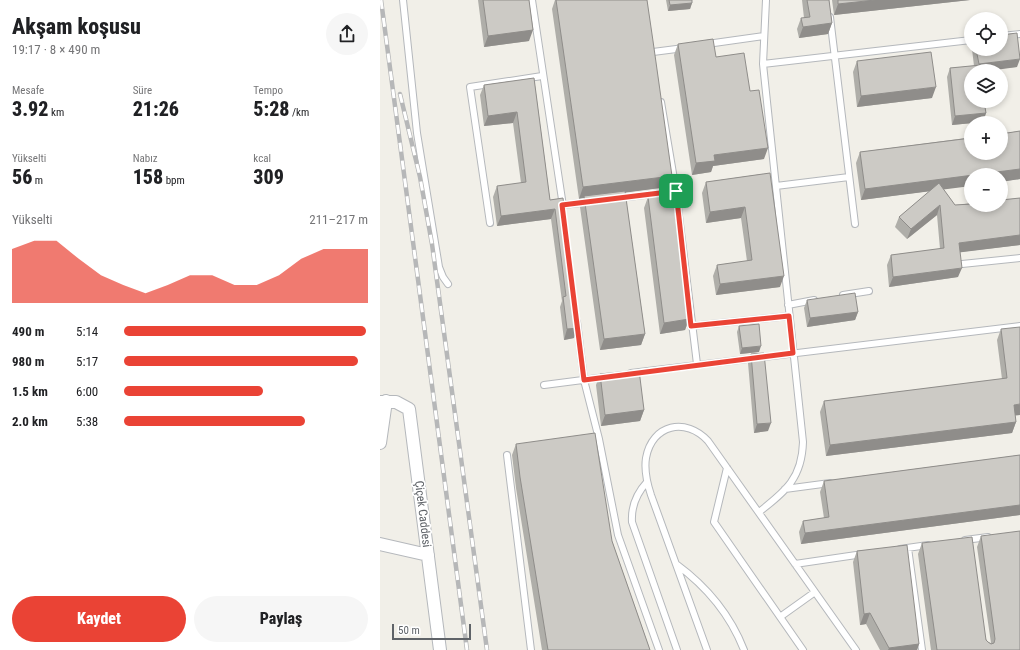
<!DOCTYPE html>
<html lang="tr">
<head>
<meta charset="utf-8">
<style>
  body { margin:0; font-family:"Roboto Condensed",sans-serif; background:#f6f6f6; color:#202124; height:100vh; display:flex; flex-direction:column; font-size:15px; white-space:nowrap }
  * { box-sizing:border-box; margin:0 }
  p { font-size:13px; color:#757577 }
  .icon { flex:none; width:22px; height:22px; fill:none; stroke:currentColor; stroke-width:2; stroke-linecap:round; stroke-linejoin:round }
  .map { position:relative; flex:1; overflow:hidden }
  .sheet { display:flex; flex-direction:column; background:#fff; width:380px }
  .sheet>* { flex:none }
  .buttons { position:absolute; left:584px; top:12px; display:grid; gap:8px }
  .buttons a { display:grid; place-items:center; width:44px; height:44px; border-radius:50%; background:#fff; box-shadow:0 2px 6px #0003; font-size:20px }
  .scale { position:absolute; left:12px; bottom:10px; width:79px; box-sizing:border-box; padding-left:4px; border:2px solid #5f6368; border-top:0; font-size:11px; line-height:14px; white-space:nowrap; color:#5f6368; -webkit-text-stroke:3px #fff; paint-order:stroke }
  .pin { position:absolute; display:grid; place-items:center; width:34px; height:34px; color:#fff; margin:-17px; border-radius:8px; box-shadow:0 2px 6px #0006 }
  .round { display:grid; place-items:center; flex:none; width:42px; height:42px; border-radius:21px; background:#f6f6f6 }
  .head { display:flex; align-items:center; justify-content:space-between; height:68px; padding:0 12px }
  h1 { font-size:22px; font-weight:800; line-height:30px }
  .metrics { display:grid; grid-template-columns:repeat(3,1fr); gap:6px; height:68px; padding:4px 12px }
  .metrics div { display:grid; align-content:center }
  .metrics b { font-size:20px; font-weight:800 }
  .metrics small { font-size:11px; font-weight:400 }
  .metrics p { font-size:11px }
  .chart { height:112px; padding:8px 12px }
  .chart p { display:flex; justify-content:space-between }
  .chart svg { width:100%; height:72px; margin-top:4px; fill:#ea4335; opacity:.7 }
  .button { display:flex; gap:8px; margin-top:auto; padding:8px 12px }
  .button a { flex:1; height:46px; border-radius:24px; background:#ea4335; color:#fff; font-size:16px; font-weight:800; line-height:46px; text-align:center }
  .button a+a { background:#f6f6f6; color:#202124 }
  ul { padding:0 12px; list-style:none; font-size:13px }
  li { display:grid; grid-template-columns:64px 48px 1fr; align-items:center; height:30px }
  li i { height:10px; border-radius:5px; background:#ea4335 }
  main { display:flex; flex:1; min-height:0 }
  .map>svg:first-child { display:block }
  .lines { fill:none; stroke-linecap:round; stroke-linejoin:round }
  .service-casing { stroke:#b5b8bc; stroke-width:8 }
  .minor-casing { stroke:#b5b8bc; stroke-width:14 }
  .service { stroke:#fff; stroke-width:6 }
  .minor { stroke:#fff; stroke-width:12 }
  .rail-casing { stroke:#b6b7b8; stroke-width:4.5 }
  .rail { stroke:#fff; stroke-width:3; stroke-dasharray:9; stroke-linecap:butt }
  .wall { fill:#afaea9 }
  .shaded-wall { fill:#8f8d8a }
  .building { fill:#cccac5; stroke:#8f8d8a }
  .route-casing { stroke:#fff; stroke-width:8 }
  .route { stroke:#ea4335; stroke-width:5 }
  .labels { text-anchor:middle; stroke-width:3.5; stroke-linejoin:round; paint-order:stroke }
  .street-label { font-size:12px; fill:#5f6368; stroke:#fff }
</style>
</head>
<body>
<main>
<section class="sheet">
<div class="head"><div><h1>Akşam koşusu</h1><p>19:17 · 8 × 490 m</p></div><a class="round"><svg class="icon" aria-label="share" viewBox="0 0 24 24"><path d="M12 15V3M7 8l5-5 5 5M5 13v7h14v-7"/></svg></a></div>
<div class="metrics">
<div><p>Mesafe</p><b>3.92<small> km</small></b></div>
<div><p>Süre</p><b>21:26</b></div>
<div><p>Tempo</p><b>5:28<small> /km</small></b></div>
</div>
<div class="metrics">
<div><p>Yükselti</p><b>56<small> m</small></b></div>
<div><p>Nabız</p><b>158<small> bpm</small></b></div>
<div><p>kcal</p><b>309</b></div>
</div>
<div class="chart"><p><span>Yükselti</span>211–217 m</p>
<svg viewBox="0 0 160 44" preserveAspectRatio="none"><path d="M0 44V11L10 6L20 6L30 17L40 27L50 33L60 38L70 33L80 27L90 27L100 33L110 33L120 27L130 17L140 11L150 11L160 11V44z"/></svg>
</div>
<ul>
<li><b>490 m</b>5:14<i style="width:99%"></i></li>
<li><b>980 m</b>5:17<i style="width:96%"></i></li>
<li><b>1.5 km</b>6:00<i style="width:57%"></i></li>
<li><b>2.0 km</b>5:38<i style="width:74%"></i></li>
</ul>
<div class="button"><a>Kaydet</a><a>Paylaş</a></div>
</section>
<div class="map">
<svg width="640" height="650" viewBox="0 0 640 650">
  <rect width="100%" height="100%" fill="#f1efe8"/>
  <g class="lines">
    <g class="service-casing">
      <path id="service" d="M23,0l14,133 22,134 4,10 5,7
        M152,0l31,206
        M450,17l25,207
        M621,36l19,-2
        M327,44l57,-8
        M273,52l31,-4
        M383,64l208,-24
        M281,102l15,89 21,173
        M396,186l73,-9
        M240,198l56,-7
        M183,205l26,-3
        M110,223l-20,-136 72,-11
        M582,264l58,-6
        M463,295l26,-4
        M408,305l26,-5
        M197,322l7,58 15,59 19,96 41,115
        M311,326l98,-10
        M251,373l389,-47
        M164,385l62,-8
        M127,455l24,195
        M347,468l-13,54 89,128
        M267,482c-11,12 -16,24 -15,40l45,128
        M405,489l45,-6
        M379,512c27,-21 43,-34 44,-70l-40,-378 3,-64
        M585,540l23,-3
        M528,548l14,102
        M520,549l28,-4
        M296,564c30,22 54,50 68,86
        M415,564l68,-10
        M400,617l35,-25
        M327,650l-56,-155c-4,-12 -7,-24 -5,-37 6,-34 40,-41 62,-17l148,209"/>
    </g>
    <g class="minor-casing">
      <path id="minor" d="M0,402h16l13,7 31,241
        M0,443l6,-42
        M0,544l48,11"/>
    </g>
    <use href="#service" class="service"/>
    <use href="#minor" class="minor"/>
    <g class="rail-casing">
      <path id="rail" d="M1,0l86,650
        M20,94l20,83 12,67 55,406"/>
    </g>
    <use href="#rail" class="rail"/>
  </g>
  <path class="wall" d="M98,0h51v41l-45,6z
    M175,0h92l21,187 -43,5 20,142 -4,11 -41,5 -20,-143 4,-9 -5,1 -27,-190z
    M286,0h26v3l-2,6 -22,2z
    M422,0h27l3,23 -4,11 -29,4 -2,-9 4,-11h3z
    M452,0h138l-136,15z
    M298,44l38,13 34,34 14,68 -51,7 -2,6 -19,3 -18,-120z
    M592,49h29l16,18 -46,4 15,42 -3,9 -31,3 -5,-48 3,-9 24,-2z
    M477,61l75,37 -75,9 -4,-35z
    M154,78l16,122 13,-2 11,140 -10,2 -4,-33 2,-6 -11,-82 -54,7 -4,-29 4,-11 24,-3 -8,-60 -29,3 -4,-31 4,-10z
    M640,131v48l-77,10 12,16 65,-7v47l-60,7 -2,25 -69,10 -2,-22 4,-10 49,-6 -3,-34 -30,24 -12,-12 4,-10 31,-26 -69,9 -5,-37 4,-11z
    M390,173l10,114 -64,8 -3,-19 4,-11 30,-4 -6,-43 -35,5 -4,-30 4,-11z
    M268,197l41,122 -4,11 -25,4 -16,-126z
    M427,300l51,12 -3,8 -48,7 -3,-19z
    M359,326l20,26 -19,2 -3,-22z
    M621,329l15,93 -4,11 -186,23 -6,-44 4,-11 178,-22 -5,-39z
    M371,354l17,77 -14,2 -6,-70z
    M220,374l44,36 -4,11 -39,5 -5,-41z
    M136,444l96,97 38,109h-108l-26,-162 -4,-33z
    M640,455v60l-219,29 -2,-12 4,-11 21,-3 -4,-26 4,-11z
    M601,536l39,114h-89l-13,-96 4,-11 66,99 3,1 -14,-96z
    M477,551l62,93 -2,6h-37l-14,-26 -6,1 -7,-63z"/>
  <path class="shaded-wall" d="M495,0h95l-136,15 4,-11z
    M312,3l-2,6 -22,2 2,-6z
    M452,23l-4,11 -29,4 4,-11z
    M153,30l-4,11 -45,6 4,-11z
    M640,59l-3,8 -29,4h-12l3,-7z
    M556,87l-4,11 -75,9 4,-11z
    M137,112l-4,11 -29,3 4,-10z
    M606,113l-3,9 -31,3 3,-9z
    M388,148l-4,11 -51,7 -2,6 -19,3 4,-12 18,-8z
    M640,169v10l-19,3v-7h-30z
    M591,175v11l-110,14 4,-11z
    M292,176l-4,11 -83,11 -1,-2v2l-5,1 4,-12z
    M560,205l-3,10 -30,24 4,-10z
    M365,207l-4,11 -35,5 4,-11z
    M175,209l-4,10 -54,7 4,-10z
    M640,235v10l-65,8 4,-10z
    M582,268l-4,9 -69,10 4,-10z
    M404,276l-4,11 -64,8 4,-11z
    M478,312l-3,8 -48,7 3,-9z
    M309,319l-4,11 -25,4 4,-11z
    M198,328l-4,10 -10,2 3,-11z
    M265,334l-4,11 -41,5 4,-11z
    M381,346l-2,6 -19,2 2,-6z
    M640,404v11l-10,1 4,-11z
    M264,410l-4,11 -39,5 4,-11z
    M636,422l-4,11 -186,23 4,-11z
    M391,423l-3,8 -14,2 3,-9z
    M640,505v10l-219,29 4,-11z
    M490,613l-4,11 -6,1 4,-11z
    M539,644l-2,6h-29l1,-2z"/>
  <path class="building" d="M103,0h46l4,30 -45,6z
    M176,0h91l6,41 19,135 -89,11z
    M289,0h23v3l-22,2z
    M427,0h22l3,23 -29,4 -2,-9 9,-1z
    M458,0h37l-37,4z
    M637,33l3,26 -41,5 -3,-15h25v-14z
    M333,39l3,18 28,-4 6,38 9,-1 9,58 -54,7 1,6 -19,2 -18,-119z
    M551,52l5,35 -75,9 -4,-35z
    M601,65v6h-10v30h13l2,12 -31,3 -5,-48z
    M154,78l16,122 13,-2 15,130 -11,1 -4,-32 3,-1 -11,-87 -54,7 -4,-30 29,-4 -9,-70 -29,4 -4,-31z
    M640,131v38l-155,20 -5,-37 111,-14v15h30v-19z
    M390,173l14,103 -64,8 -3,-19 35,-5 -7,-53 -35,5 -4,-30z
    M559,183l16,22 16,-1v1h30v-5l19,-2v37l-61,8 3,25 -69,9 -2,-22 53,-7 -4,-43 -29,24 -12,-12z
    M245,191l20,143 -41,5 -20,-143z
    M293,194l16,125 -25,4 -16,-126z
    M475,293l3,19 -48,6 -3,-18z
    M379,324l2,22 -19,2 -3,-22z
    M640,327v77l-6,1 2,17 -186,23 -6,-44 183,-23 -6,-49z
    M384,353l7,70 -14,1 -6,-70z
    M259,370l5,40 -39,5 -5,-41z
    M215,433l17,108 38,109h-102l-28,-173 -4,-33z
    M640,455v50l-215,28 -2,-12 26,-4 -5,-36z
    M640,531v119h-83l-15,-107 50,-6 14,103 2,2 3,2 3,-1 1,-4 -14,-103z
    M527,545l12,99 -30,4 -19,-35 -6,1 -7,-63z"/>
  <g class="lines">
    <g class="route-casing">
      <path id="route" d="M296,191l15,135 98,-10 4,37 -209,27 -22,-175z"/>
    </g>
    <use href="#route" class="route"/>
  </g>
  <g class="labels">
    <g class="street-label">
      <text transform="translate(43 514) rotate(83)" y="4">Çiçek Caddesi</text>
    </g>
  </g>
</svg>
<div class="buttons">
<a><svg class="icon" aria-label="locate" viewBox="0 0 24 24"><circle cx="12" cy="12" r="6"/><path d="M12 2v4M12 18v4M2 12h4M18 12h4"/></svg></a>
<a><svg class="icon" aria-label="layers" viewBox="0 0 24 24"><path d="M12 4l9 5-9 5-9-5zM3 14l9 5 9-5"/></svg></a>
<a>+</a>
<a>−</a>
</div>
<div class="scale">50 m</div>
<div class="pin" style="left:296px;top:191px;background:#1e9e55"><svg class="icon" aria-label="arrive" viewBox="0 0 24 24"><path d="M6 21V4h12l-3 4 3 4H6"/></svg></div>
</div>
</main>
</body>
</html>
